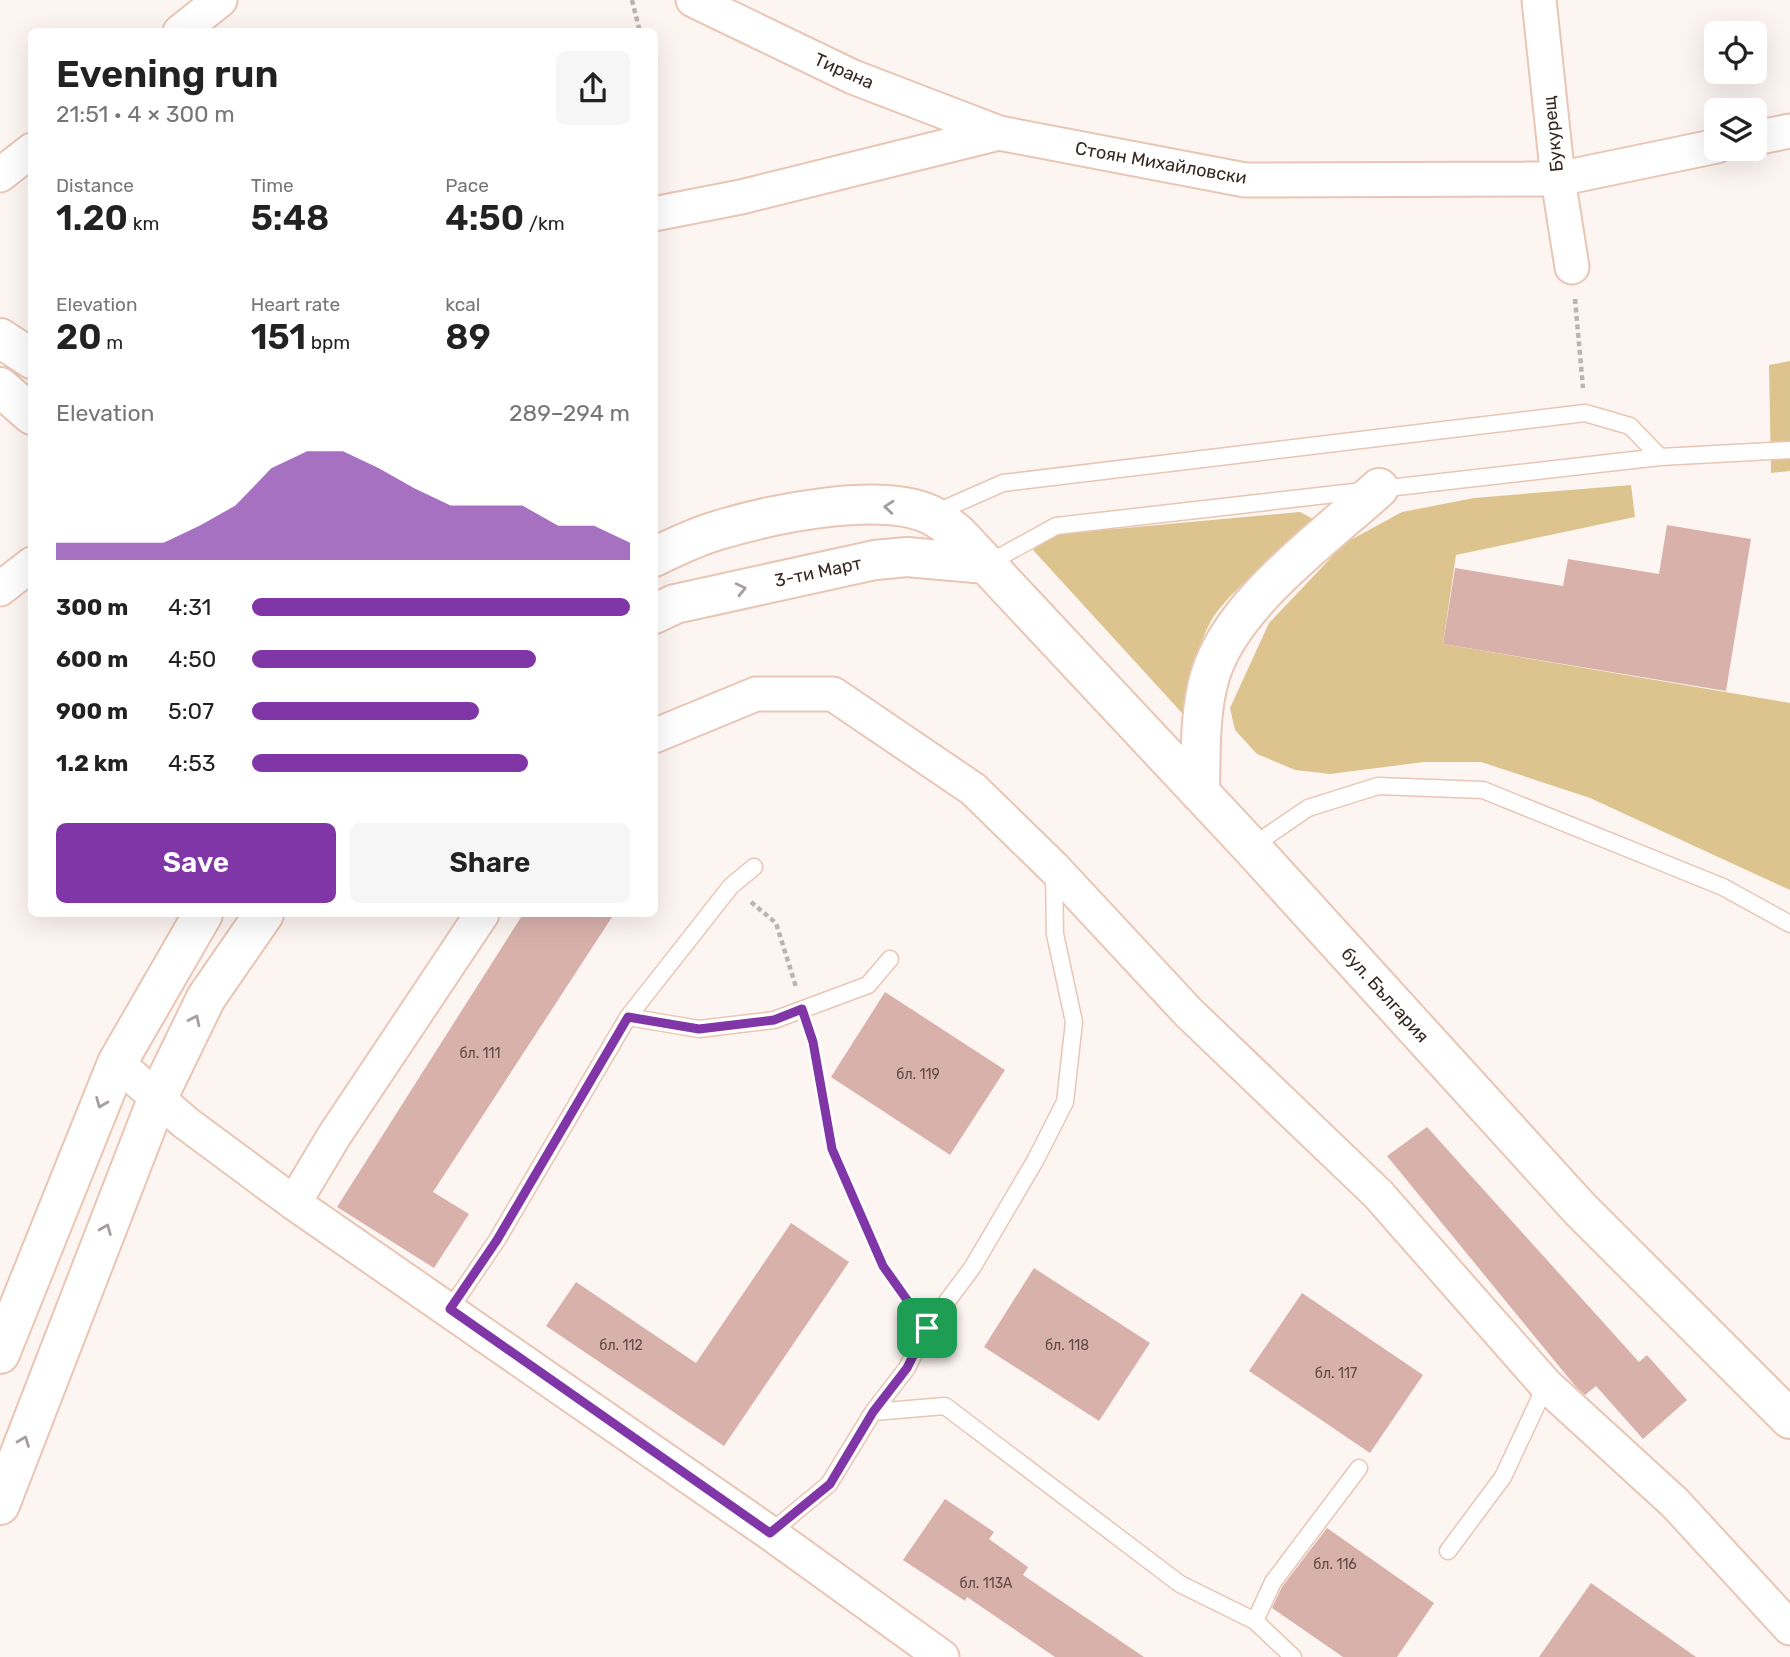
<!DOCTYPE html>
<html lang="en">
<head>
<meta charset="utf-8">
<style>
  body { margin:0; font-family:Rubik,sans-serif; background:#f6f6f6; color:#222; height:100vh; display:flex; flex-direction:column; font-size:26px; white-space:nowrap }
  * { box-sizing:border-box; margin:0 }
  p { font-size:23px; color:#767676 }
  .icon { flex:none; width:38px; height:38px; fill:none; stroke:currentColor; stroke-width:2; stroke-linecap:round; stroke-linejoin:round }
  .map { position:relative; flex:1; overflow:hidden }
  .sheet { position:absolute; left:28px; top:28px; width:630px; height:889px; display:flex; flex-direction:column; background:#fff; border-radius:10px; box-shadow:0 7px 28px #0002 }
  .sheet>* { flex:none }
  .tools { position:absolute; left:1704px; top:21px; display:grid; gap:14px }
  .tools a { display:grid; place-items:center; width:63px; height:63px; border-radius:10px; background:#fff; box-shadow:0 7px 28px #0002; font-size:35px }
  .pin { position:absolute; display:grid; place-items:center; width:60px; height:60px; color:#fff; margin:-30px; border-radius:14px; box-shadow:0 4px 10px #0006 }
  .round { display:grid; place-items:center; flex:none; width:74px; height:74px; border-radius:10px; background:#f6f6f6 }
  .summary { display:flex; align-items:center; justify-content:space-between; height:119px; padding:0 28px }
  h1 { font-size:38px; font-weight:600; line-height:52px }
  .figures { display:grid; grid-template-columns:repeat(3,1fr); gap:10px; height:119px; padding:7px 28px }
  .figures div { display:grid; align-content:center }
  .figures b { font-size:35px; font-weight:600 }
  .figures small { font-size:19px; font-weight:400 }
  .figures p { font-size:19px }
  .chart { height:196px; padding:14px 28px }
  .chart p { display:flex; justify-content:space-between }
  .chart svg { width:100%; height:126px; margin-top:7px; fill:#8136a8; opacity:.7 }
  .action { display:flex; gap:14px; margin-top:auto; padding:14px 28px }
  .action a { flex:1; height:80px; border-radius:10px; background:#8136a8; color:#fff; font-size:28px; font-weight:600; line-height:80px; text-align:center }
  .action a+a { background:#f6f6f6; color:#222 }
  ul { padding:0 28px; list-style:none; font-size:23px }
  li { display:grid; grid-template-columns:112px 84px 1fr; align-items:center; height:52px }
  li i { height:18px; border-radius:9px; background:#8136a8 }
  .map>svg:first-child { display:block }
  .green { fill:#ddc48f }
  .building { fill:#d9b1ab }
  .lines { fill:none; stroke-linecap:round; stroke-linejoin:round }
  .service-casing { stroke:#e9c5b4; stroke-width:19 }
  .minor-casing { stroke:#e9c5b4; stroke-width:37 }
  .tertiary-casing { stroke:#e9c5b4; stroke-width:42 }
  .path { stroke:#bdb4b0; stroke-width:4.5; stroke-dasharray:5 3.5; stroke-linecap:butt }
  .service { stroke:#fff; stroke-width:16 }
  .minor { stroke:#fff; stroke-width:33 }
  .tertiary { stroke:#fff; stroke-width:38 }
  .oneway { stroke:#a59e9c }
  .route-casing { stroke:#fff; stroke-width:14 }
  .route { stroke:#8136a8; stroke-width:9 }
  .labels { text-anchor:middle; stroke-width:5; stroke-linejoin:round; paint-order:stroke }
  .number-label { font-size:14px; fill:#5f4a44 }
  .street-label { font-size:18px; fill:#362822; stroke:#fff }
</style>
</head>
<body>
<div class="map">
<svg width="1790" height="1657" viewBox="0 0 1790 1657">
  <rect width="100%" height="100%" fill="#fdf5f2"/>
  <path class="green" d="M1790,361v110l-19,2 -2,-108z
    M1631,485l4,32 -179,38 -13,89 347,59v187l-200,-92 -109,-36h-57l-94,12 -35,-4 -38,-16 -22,-24 -5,-22 39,-85 76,-80 57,-31 72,-14z
    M1300,512l15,8c-27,25 -88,72 -104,101 -16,29 -21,61 -29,92l-149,-163 16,-15z"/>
  <path class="building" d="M1667,525l84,14 -25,152 -283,-47 12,-76 108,18 5,-27 91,15z
    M523,914h91l-181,278 36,22 -35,54 -97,-61z
    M885,992l120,78 -55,85 -119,-78z
    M1427,1127l212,235 8,-7 40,45 -44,39 -47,-53 -11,9 -9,-8 -189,-231z
    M791,1223l58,39 -125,184 -178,-120 30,-44 120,81z
    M1034,1268l116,75 -51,78 -115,-74z
    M1302,1293l121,82 -53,78 -121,-82z
    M945,1499l49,33 -5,7 39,28 -5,8 121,82h-89l-88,-60 -2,4 -62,-41z
    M1327,1528l107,75 -37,54h-54l-71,-49 10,-21z
    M1591,1583l105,74h-157z"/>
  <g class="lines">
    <g class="service-casing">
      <path id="service" d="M935,513l68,-30 582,-70 45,13 30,31
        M987,564l69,-38 604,-69 130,-7
        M1251,847l57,-39 70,-22 105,4 240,97 67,37
        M628,1017l71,12 75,-9 94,-35 22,-26
        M450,1309l47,-69 131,-223 103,-131 23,-19
        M873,1412l34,-44 20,-40 45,-60 63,-107 30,-59 9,-80 -19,-88 -1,-60
        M770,1533l59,-49 44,-72 72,-6 235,178 75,37 38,36
        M1448,1551l55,-74 43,-92
        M1255,1621l18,-39 86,-114"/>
    </g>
    <g class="minor-casing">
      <path id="minor" d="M693,0l160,77 146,56
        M1539,0l19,179 14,88
        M180,32l40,-32
        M1755,138l35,-7
        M0,175l32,-25
        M654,214l87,-17 258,-64 246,47 313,-1 159,-33
        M0,589l32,-25
        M654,736l102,-42h77l140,95 81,79 135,145 189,181 168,191 129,118 115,125
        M117,1063l69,60 108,80 476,330 172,124
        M294,1203l40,-67 148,-222"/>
    </g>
    <g class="tertiary-casing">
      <path id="tertiary" d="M0,338l32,21
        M0,387l32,28
        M654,557c21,-10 43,-21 65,-27 53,-16 161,-39 212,-15 10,5 18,12 27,19l293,313 329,362 210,210
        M654,614l21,-10 200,-44 32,-3 79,7
        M1200,793c1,-38 -1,-80 10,-117 21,-72 114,-138 169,-188
        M0,1354l117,-291 86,-149
        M0,1505l158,-408 48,-99 58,-84"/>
    </g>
    <path class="path" d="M632,0l8,32
      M1575,299l8,89
      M751,902l25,21 20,64
      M810,1032l22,117 51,117 30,43"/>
    <use href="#service" class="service"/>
    <use href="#minor" class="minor"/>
    <use href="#tertiary" class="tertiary"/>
  </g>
  <defs><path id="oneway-chevron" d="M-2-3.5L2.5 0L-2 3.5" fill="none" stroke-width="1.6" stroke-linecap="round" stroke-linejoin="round" transform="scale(1.75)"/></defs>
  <g class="oneway">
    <use href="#oneway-chevron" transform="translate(889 507) rotate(-175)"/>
    <use href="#oneway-chevron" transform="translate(741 589) rotate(-13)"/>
    <use href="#oneway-chevron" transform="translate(195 1020) rotate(-64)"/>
    <use href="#oneway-chevron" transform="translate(101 1103) rotate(112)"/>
    <use href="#oneway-chevron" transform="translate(106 1229) rotate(-68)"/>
    <use href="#oneway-chevron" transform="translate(24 1441) rotate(-69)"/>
  </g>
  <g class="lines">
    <g class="route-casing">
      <path id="route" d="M802,1009l11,33 19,107 51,117 44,62 -20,40 -34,44 -43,72 -60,49 -320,-224 47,-69 131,-223 71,12 75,-9z"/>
    </g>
    <use href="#route" class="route"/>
  </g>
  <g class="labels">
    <g class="number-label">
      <text x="480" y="1058">бл. 111</text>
      <text x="918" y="1079">бл. 119</text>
      <text x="621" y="1350">бл. 112</text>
      <text x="1067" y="1350">бл. 118</text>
      <text x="1336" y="1378">бл. 117</text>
      <text x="1335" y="1569">бл. 116</text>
      <text x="986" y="1588">бл. 113А</text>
    </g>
    <g class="street-label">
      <text transform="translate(844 71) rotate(24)" y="6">Тирана</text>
      <text transform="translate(1553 134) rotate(-96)" y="6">Букурещ</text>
      <text transform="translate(1161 163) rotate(10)" y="6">Стоян Михайловски</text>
      <text transform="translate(818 572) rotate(-12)" y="6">3-ти Март</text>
      <text transform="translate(1385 995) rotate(48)" y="6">бул. България</text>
    </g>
  </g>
</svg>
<div class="tools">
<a><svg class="icon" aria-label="locate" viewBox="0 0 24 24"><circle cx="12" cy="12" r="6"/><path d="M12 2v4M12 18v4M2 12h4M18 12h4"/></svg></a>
<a><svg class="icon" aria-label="layers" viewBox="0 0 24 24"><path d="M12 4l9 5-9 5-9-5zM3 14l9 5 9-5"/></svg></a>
</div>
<div class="pin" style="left:927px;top:1328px;background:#1e9e55"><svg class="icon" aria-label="arrive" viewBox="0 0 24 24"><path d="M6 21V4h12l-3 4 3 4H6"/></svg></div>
<section class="sheet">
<div class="summary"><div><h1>Evening run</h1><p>21:51 · 4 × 300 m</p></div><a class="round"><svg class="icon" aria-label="share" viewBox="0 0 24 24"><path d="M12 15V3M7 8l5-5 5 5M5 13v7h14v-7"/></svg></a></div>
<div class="figures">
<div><p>Distance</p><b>1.20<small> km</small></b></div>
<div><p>Time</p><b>5:48</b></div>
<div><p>Pace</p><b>4:50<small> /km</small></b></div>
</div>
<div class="figures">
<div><p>Elevation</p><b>20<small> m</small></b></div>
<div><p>Heart rate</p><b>151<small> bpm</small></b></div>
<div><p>kcal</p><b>89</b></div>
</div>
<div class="chart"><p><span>Elevation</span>289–294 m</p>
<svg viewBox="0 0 160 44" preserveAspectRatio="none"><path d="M0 44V38L10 38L20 38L30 38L40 32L50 25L60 12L70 6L80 6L90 12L100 19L110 25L120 25L130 25L140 32L150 32L160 38V44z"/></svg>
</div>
<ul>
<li><b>300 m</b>4:31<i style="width:100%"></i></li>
<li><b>600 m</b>4:50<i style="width:75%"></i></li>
<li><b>900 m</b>5:07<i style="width:60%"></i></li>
<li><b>1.2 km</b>4:53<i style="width:73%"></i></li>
</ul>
<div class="action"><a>Save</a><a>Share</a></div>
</section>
</div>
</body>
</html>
